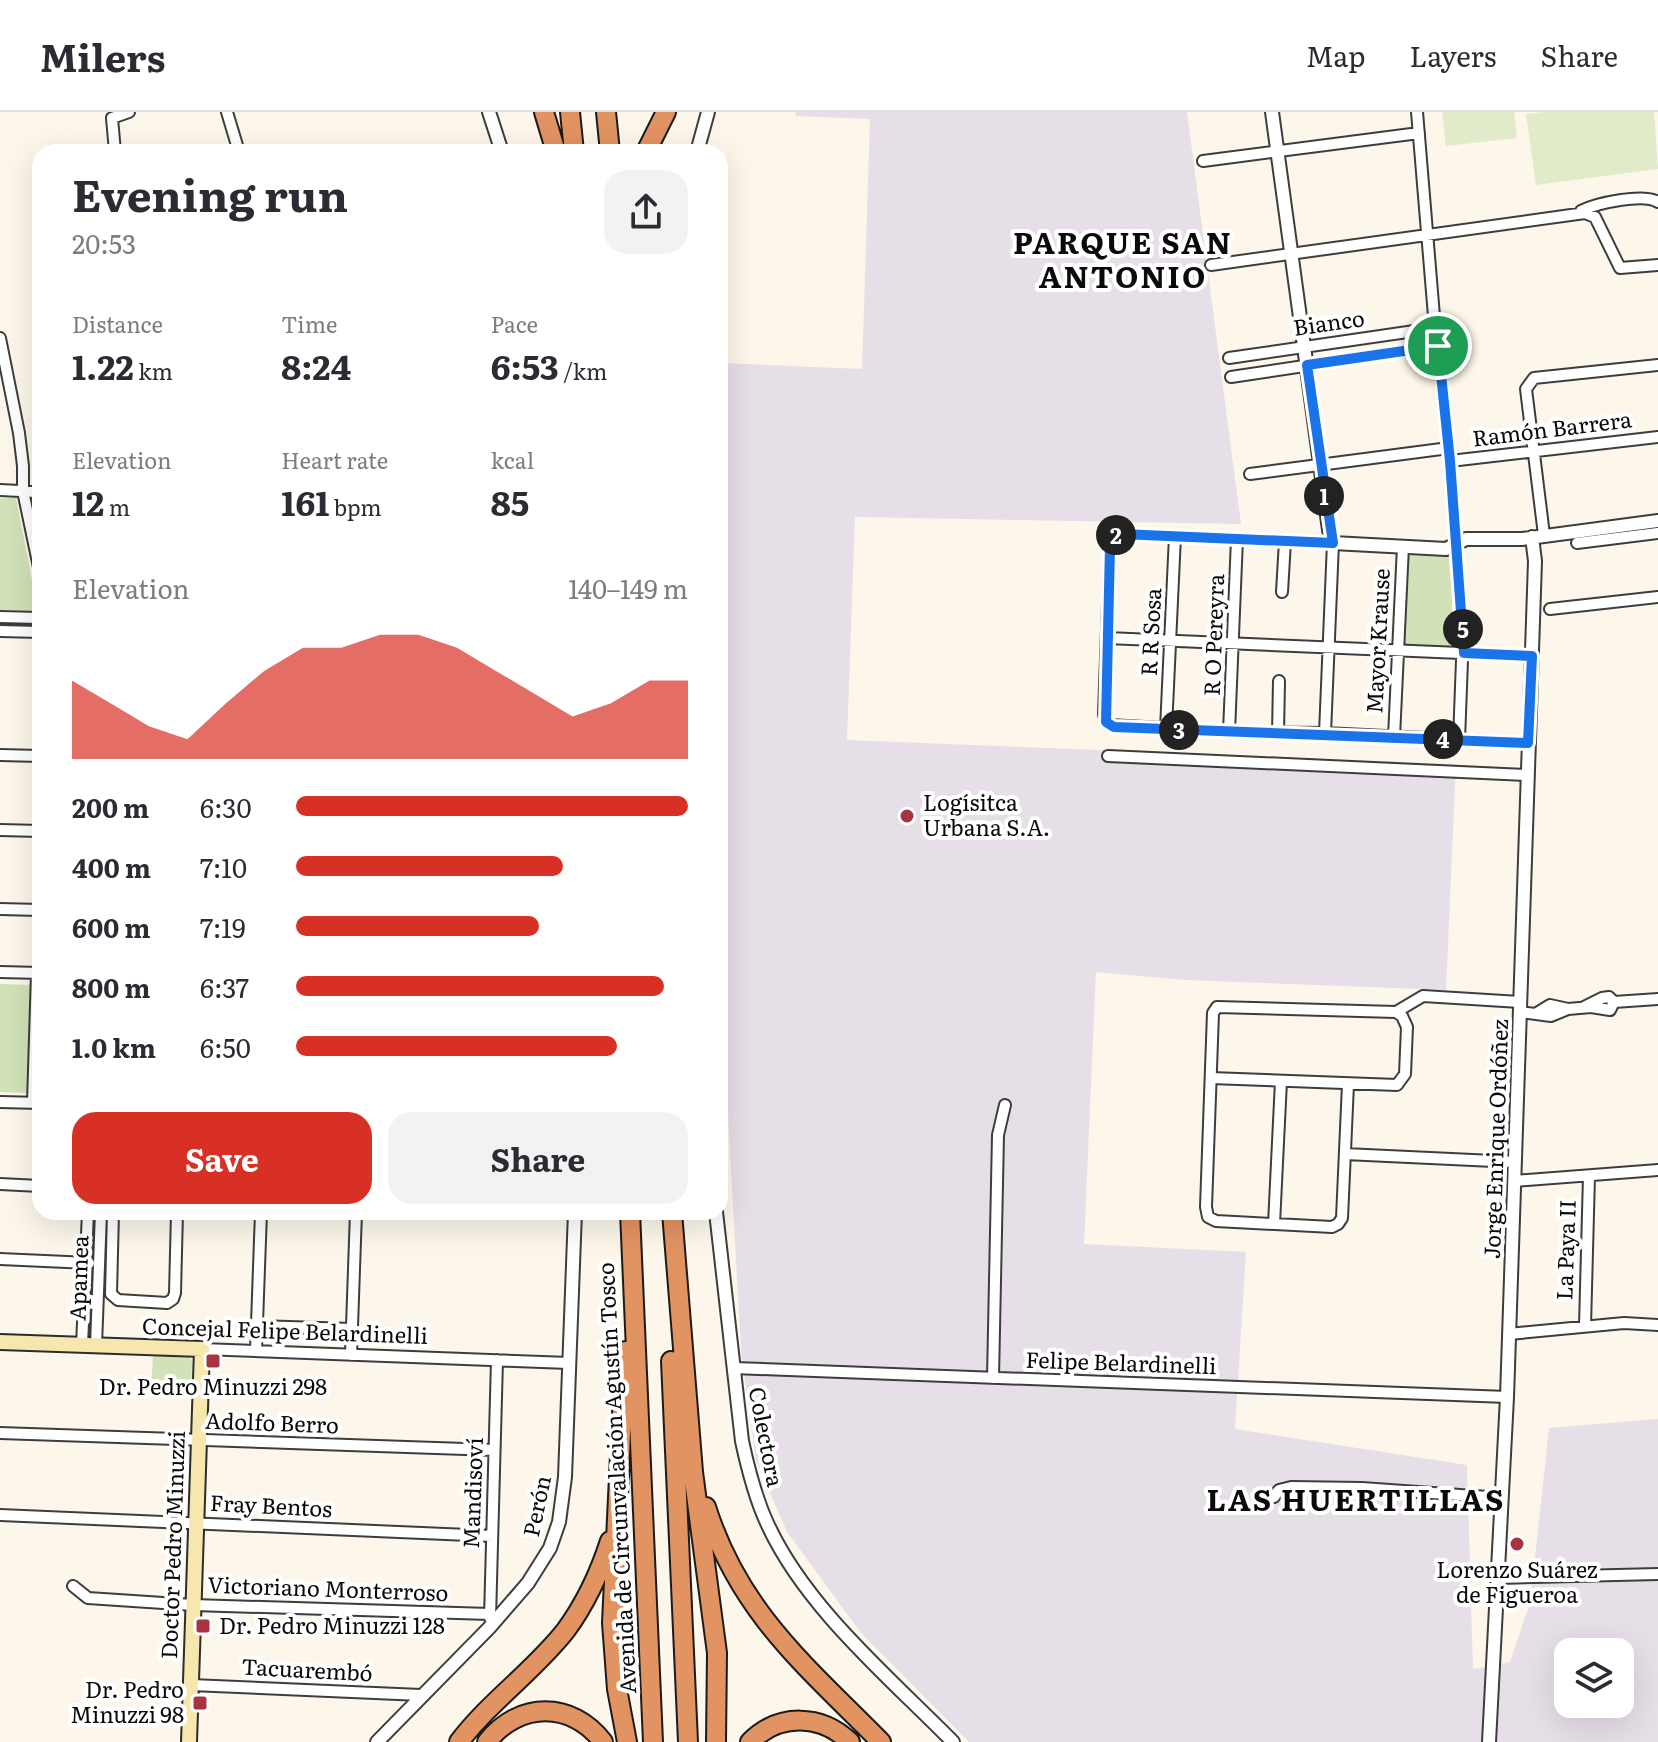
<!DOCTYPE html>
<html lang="en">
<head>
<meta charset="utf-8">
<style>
  body { margin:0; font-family:Literata,serif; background:#f2f2f3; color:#2b2b33; height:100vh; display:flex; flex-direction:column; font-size:30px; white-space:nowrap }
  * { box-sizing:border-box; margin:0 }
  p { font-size:26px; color:#7c7c81 }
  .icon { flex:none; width:44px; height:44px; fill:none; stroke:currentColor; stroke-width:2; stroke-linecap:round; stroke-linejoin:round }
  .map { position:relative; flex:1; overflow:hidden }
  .sheet { position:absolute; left:32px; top:32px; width:696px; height:1076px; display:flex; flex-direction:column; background:#fff; border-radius:24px; box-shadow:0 8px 32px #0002 }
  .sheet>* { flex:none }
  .tools { position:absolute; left:1554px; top:1526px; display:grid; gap:16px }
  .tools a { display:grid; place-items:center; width:80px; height:80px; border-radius:16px; background:#fff; box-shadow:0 8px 32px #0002; font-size:40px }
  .pin { position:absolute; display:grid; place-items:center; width:68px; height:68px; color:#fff; margin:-34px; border:4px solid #fff; border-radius:50%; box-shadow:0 2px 8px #0007 }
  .km { position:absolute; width:40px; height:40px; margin:-20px; border-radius:50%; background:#222; color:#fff; font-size:22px; line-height:40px; text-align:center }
  .round { display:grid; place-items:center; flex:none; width:84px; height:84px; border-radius:24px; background:#f2f2f3 }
  .head { display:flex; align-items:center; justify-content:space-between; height:136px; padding:0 40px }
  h1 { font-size:44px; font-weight:700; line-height:60px }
  .metrics { display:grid; grid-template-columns:repeat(3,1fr); gap:12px; height:136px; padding:8px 40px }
  .metrics div { display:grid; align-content:center }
  .metrics b { font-size:34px; font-weight:700 }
  .metrics small { font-size:22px; font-weight:400 }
  .metrics p { font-size:22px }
  .chart { height:224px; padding:16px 40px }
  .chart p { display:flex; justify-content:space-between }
  .chart svg { width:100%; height:144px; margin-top:8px; fill:#d93025; opacity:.7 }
  .action { display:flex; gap:16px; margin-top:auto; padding:16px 40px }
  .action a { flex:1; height:92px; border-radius:24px; background:#d93025; color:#fff; font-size:32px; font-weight:700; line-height:92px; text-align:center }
  .action a+a { background:#f2f2f3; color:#2b2b33 }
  ul { padding:0 40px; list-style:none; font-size:26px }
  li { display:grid; grid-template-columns:128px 96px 1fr; align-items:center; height:60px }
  li i { height:20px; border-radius:10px; background:#d93025 }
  header { display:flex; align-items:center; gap:48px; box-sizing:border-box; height:112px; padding:0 40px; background:#fff; border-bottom:2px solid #e1e1e2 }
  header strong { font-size:38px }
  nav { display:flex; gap:44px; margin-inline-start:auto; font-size:28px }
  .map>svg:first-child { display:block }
  .industrial { fill:#e7dfe8; fill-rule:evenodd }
  .green { fill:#d1e2b8 }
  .pitch { fill:#e1eac9 }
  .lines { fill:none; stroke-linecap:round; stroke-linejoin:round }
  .minor-casing { stroke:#3d3d3d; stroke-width:14 }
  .tertiary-casing { stroke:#3d3d3d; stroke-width:16 }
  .secondary-casing { stroke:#2c2c2c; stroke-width:18 }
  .motorway-casing { stroke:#1b1b1b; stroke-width:22 }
  .minor { stroke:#fff; stroke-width:10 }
  .tertiary { stroke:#fff; stroke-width:12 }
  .secondary { stroke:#f5e7ad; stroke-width:14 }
  .motorway { stroke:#e29362; stroke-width:18 }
  .route-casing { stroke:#fff; stroke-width:16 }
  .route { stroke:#1a73e8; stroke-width:10 }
  .poi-dot { fill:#a83442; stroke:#fff; stroke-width:3 }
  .labels { text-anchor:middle; stroke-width:8; stroke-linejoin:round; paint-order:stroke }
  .street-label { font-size:22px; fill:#0a0a0a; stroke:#fff }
  .poi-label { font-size:22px; fill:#0a0a0a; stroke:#fff; text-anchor:start }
  .district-label { font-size:30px; font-weight:bold; letter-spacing:2px; fill:#0a0a0a; stroke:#fff }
</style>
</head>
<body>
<header>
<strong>Milers</strong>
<nav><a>Map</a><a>Layers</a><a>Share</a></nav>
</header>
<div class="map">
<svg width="1658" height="1630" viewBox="0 0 1658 1630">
  <rect width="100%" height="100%" fill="#fcf7ea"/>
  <path class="industrial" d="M796,0h391l54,412 -386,-7 -8,223 609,24 -10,226 -262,-10 -88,-8 -12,272 162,8 -11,177 232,36 6,204 37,-7 20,-59 19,-175 109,-9v323h-689l-108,-109 -74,-101 -31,-71 -15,-110 -21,-382v-606l142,6 8,-250 -75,-3zM1568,1540h52v52h-52z"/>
  <path class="green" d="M0,386h16l22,113 -38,-1z
    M1408,443l43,1 2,90 -48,-2z
    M0,872l33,1 -3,108 -30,-1z
    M153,1242h32l7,6 -1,33 -40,-1z"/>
  <path class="pitch" d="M1442,0h72l3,26 -71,8z
    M1544,0h110l4,57 -122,16 -10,-71z"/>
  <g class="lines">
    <g class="minor-casing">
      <path id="minor" d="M227,0l12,40
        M1417,0l18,216 15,133 13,173 -4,106
        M115,40l-3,-34 17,-6
        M1203,49l216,-28
        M1581,99c15,-8 63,-18 77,-9
        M1211,153l374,-52 10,4 25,51 38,-3
        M0,226l19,95 4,33v25l17,81
        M1229,246l206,-30
        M1231,265l207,-31
        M1450,349l208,-24
        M1250,362l199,-26
        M0,378l40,2
        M36,380l4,21
        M1544,423l-18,-146 8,-11 124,-13
        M1577,431l81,-10
        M1282,480l3,-51
        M1550,497l108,-12
        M0,505l40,1
        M0,519l40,1
        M1107,526l425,18
        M1166,617l9,-193
        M1229,620l8,-193
        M1325,621l8,-190 -212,-9 -7,2 -4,10 -6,168 2,8 4,3 119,7 96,1 203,10
        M1278,622l1,-53
        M1394,625l9,-191
        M0,643l40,1
        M1108,644l419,19
        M0,718l40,1
        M0,797l40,1
        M0,860l40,1
        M1614,890l44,-3
        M1520,900l31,4 17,-7
        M1537,901l13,-8 18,4 23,-2 19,3 4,-8 -5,-5 -7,1 -18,9
        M1211,966l186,7 8,-11 2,-47 -5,-11 -6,-4
        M1348,972l-6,134 -4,6 -6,3 -116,-6 -8,-4 -2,-10 7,-194 4,-6 179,5 27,-16 97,6
        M0,990l40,1
        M33,991l4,-130
        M1345,1042l170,8
        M1514,1069l144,-11
        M0,1072l40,2
        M113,1100l-2,82 7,6 49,3 6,-4 2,-6 2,-81
        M1274,1112l7,-143
        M0,1147l89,4
        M257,1214l95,3
        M1585,1214l4,-150
        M1509,1222l115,-11 34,2
        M82,1233l6,-133
        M96,1234l5,-134
        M202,1237l367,14
        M256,1239l5,-139
        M351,1243l5,-143
        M734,1256l773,29
        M993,1266l5,-243 7,-30
        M0,1321l494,17
        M1274,1385l5,-7 12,-3 71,1 140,10
        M0,1403l492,21
        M1498,1466l160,-4
        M73,1474l15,12 105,7 297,9
        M490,1506l7,-258
        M191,1573l230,10"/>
    </g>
    <g class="tertiary-casing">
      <path id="tertiary" d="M489,0l13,40
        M1272,0l57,418 4,13 113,6 20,-10h56l136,-18
        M697,40l11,-40
        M716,1100l26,229c6,28 13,56 25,82 38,84 122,154 186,219
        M377,1630l112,-114 39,-45 22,-35 9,-26 6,-45 10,-265
        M1489,1630l18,-345 28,-836 -3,-24"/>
    </g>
    <g class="secondary-casing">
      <path id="secondary" d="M0,1230l202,7 -13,393"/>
    </g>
    <g class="motorway-casing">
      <path id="motorway" d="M544,0l12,40
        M570,0l4,40
        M606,0l4,40
        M646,40l20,-40
        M630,1100l23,530
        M672,1100l21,260 24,181 -1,89
        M625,1239l-13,272 5,66 10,53
        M671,1249l17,381
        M706,1395c33,105 101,160 175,235
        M459,1630c31,-41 75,-71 107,-112 19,-26 34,-58 44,-89
        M487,1630c32,-41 85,-41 116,0
        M750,1630c29,-29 71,-28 100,0"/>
    </g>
    <use href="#minor" class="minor"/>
    <use href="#tertiary" class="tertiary"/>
    <use href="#secondary" class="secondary"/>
    <use href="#motorway" class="motorway"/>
  </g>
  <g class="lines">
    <g class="route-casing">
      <path id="route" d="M1438,234l12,115 14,192 68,3 -4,87 -362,-14 -52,-2 -8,-5 4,-176 4,-10 7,-2 212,9 -26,-178z"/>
    </g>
    <use href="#route" class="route"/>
  </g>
  <g class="poi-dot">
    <circle cx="907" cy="704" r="8"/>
    <rect x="205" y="1241" width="16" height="16" rx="4"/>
    <circle cx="1517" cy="1432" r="8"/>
    <rect x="195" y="1506" width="16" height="16" rx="4"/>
    <rect x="192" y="1583" width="16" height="16" rx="4"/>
  </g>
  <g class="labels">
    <g class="street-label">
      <text transform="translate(1329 211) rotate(-8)" y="8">Bianco</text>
      <text transform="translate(1552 317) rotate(-7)" y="8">Ramón Barrera</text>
      <text transform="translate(1151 520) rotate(-87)" y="8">R R Sosa</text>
      <text transform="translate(1214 523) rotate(-88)" y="8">R O Pereyra</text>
      <text transform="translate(1378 529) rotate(-87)" y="8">Mayor Krause</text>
      <text transform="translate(1496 1027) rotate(-88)" y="8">Jorge Enrique Ordóñez</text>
      <text transform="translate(1566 1138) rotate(-88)" y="8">La Paya II</text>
      <text transform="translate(79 1166) rotate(-88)" y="8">Apamea</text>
      <text transform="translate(285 1219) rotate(2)" y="8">Concejal Felipe Belardinelli</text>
      <text transform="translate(1121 1251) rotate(2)" y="8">Felipe Belardinelli</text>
      <text transform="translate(272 1311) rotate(2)" y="8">Adolfo Berro</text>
      <text transform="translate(766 1325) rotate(79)" y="8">Colectora</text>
      <text transform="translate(617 1366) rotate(-93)" y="8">Avenida de Circunvalación Agustín Tosco</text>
      <text transform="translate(473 1381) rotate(-88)" y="8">Mandisoví</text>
      <text transform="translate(271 1394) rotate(3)" y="8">Fray Bentos</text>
      <text transform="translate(537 1394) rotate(-78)" y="8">Perón</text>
      <text transform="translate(173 1433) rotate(-88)" y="8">Doctor Pedro Minuzzi</text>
      <text transform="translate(328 1477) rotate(2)" y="8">Victoriano Monterroso</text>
      <text transform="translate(307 1558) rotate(3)" y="8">Tacuarembó</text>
    </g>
    <g class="poi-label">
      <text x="923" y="699">Logísitca<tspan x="923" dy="25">Urbana S.A.</tspan></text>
      <text x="213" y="1283" text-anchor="middle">Dr. Pedro Minuzzi 298</text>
      <text x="1517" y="1466" text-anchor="middle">Lorenzo Suárez<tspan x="1517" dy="25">de Figueroa</tspan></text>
      <text x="219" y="1522">Dr. Pedro Minuzzi 128</text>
      <text x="184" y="1586" text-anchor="end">Dr. Pedro<tspan x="184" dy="25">Minuzzi 98</tspan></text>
    </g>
    <g class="district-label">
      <text x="1123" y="142">PARQUE SAN<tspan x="1123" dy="34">ANTONIO</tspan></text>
      <text x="1356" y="1399">LAS HUERTILLAS</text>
    </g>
  </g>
</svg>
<div class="tools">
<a><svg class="icon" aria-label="layers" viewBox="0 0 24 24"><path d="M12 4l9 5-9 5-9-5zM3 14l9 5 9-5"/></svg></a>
</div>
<div class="pin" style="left:1438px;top:234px;background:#1e9e55"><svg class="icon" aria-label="arrive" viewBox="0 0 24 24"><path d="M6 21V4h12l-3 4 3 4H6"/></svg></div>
<b class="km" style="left:1324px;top:384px">1</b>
<b class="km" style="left:1116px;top:423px">2</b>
<b class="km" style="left:1179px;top:618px">3</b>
<b class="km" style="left:1443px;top:627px">4</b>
<b class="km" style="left:1463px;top:517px">5</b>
<section class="sheet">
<div class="head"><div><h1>Evening run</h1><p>20:53</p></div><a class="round"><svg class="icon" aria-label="share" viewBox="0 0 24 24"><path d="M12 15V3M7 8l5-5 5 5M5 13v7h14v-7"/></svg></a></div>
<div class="metrics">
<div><p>Distance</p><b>1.22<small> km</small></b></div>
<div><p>Time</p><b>8:24</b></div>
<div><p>Pace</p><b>6:53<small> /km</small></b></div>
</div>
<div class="metrics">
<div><p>Elevation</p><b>12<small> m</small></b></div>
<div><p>Heart rate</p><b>161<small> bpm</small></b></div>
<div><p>kcal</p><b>85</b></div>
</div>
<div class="chart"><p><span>Elevation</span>140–149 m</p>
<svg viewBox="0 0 160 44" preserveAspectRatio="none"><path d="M0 44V20L10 27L20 34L30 38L40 27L50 17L60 10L70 10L80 6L90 6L100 10L110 17L120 24L130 31L140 27L150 20L160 20V44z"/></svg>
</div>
<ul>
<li><b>200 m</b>6:30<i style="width:100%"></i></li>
<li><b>400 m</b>7:10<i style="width:68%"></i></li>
<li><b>600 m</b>7:19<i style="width:62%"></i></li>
<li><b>800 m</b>6:37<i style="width:94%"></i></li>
<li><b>1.0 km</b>6:50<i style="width:82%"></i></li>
</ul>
<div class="action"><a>Save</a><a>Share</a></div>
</section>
</div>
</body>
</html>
